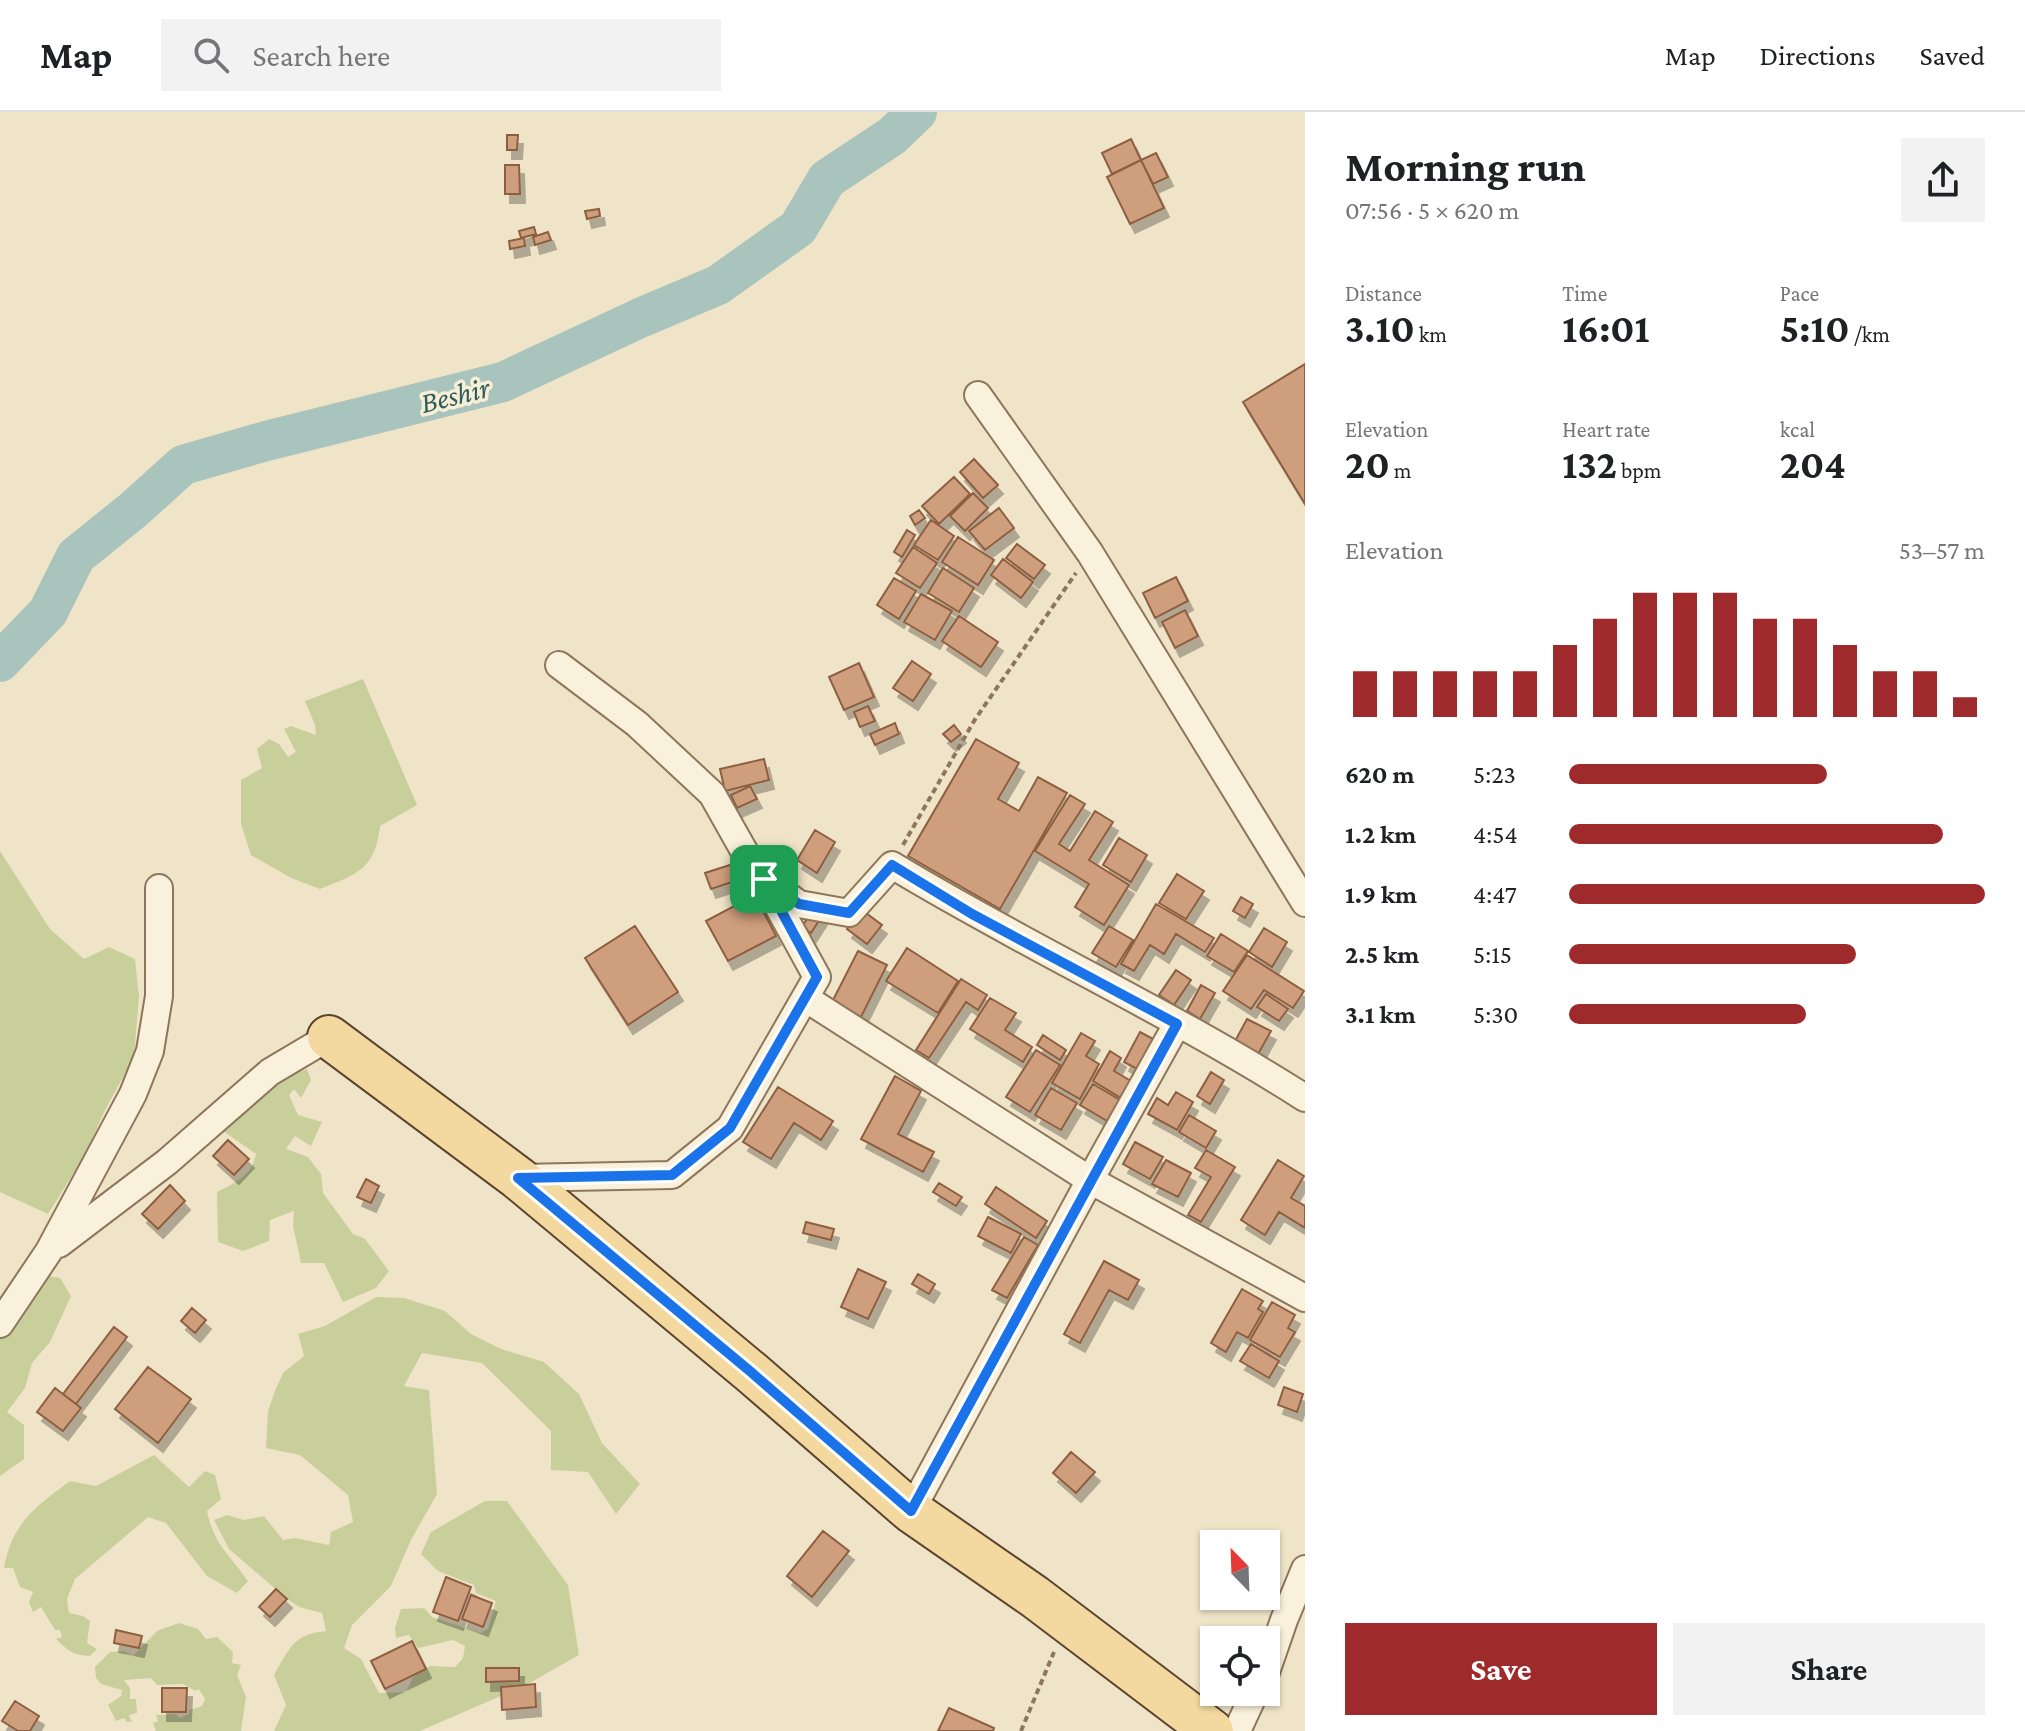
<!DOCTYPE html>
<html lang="en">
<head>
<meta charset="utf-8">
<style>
  body { margin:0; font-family:"Crimson Pro",serif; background:#f2f2f2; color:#202124; height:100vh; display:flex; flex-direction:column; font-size:30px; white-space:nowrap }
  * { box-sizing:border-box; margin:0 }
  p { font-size:26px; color:#757577 }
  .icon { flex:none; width:44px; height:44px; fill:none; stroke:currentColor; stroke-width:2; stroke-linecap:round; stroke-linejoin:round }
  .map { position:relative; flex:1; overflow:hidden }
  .sheet { display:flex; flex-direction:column; background:#fff; width:720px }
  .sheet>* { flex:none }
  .needle { width:52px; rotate:337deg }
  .buttons { position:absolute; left:1200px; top:1418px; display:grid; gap:16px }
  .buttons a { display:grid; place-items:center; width:80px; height:80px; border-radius:0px; background:#fff; box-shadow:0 2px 6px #0004; font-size:40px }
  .pin { position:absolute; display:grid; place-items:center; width:68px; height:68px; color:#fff; margin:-34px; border-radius:16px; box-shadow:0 4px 12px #0006 }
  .round { display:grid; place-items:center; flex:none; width:84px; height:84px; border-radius:0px; background:#f2f2f2 }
  .summary { display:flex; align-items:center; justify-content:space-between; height:136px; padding:0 40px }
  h1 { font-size:44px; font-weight:700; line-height:60px }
  .stats { display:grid; grid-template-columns:repeat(3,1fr); gap:12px; height:136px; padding:8px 40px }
  .stats div { display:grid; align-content:center }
  .stats b { font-size:40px; font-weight:700 }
  .stats small { font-size:22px; font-weight:400 }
  .stats p { font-size:22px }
  .chart { height:224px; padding:16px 40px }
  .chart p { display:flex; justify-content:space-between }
  .chart svg { width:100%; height:144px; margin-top:8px; stroke:#9e2a2b; stroke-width:6 }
  .action { display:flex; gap:16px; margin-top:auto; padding:16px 40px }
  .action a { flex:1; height:92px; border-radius:0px; background:#9e2a2b; color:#fff; font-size:32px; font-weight:700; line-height:92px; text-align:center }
  .action a+a { background:#f2f2f2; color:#202124 }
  ul { padding:0 40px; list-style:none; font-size:26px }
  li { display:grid; grid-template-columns:128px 96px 1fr; align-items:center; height:60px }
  li i { height:20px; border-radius:10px; background:#9e2a2b }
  header { display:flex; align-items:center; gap:48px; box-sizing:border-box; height:112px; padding:0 40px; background:#fff; border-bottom:2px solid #e0e0e0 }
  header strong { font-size:38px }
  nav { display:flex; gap:44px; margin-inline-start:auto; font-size:28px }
  .search { width:560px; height:72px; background:#f2f2f2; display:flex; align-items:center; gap:20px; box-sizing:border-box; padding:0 28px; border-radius:0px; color:#757577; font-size:30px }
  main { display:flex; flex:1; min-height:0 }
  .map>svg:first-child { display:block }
  .green { fill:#c9cf9b }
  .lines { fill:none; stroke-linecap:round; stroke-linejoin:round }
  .river { stroke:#a9c4bc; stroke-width:40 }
  .building { fill:#cf9f7d; stroke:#8d5f41; stroke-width:2; filter:url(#shadow) }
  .street-casing { stroke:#8d765c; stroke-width:30 }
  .primary-casing { stroke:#5b4430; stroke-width:46 }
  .path { stroke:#8d765c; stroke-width:4; stroke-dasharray:6 4; stroke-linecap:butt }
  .street { stroke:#faf1dc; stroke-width:26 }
  .primary { stroke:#f3d9a0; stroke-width:42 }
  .route-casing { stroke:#fff; stroke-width:16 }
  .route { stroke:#1a73e8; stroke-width:10 }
  .labels { text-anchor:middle; stroke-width:7; stroke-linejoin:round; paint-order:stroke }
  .water-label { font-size:30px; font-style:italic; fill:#2f5d5a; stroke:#f7eed8 }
</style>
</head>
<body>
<header>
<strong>Map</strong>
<div class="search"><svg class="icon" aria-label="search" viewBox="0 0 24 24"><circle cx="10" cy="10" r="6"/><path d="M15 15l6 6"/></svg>Search here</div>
<nav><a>Map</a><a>Directions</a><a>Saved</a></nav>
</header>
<main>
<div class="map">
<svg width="1305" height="1619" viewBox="0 0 1305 1619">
  <defs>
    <filter id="shadow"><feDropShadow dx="5" dy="9" stdDeviation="0" flood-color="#0004"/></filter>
  </defs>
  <rect width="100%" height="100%" fill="#f0e4c8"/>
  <path class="green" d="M363,567l54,126 -37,21c-5,44 -23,48 -60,63l-29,-11 -40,-23 -10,-31v-44l21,-12 -5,-19 12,-10 10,5 9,13 8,-5 -12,-23 7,-3 25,9 -1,-10 -10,-24z
    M0,739l50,78 34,30 25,-12 26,12 4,37 -5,61 -29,53 -20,45 -37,59 -48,-22z
    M307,957l4,11 -10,18 -7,-9 -5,6 9,20 24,7 -11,24 -16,-10 -9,13 22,8 13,17 2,19 30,41 12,5 24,32 -13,17 -33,14 -19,-39h-23l-8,-37 1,-15 -24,9 -1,21 -26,10 -25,-9 -1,-50c18,-9 35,-17 39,-38l-33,-23 3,-12 56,-40z
    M34,1162l26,4 11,18 -21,46 -18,21 -7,25 -18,24 17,13v34l-24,17v-143z
    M376,1185l28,1 41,13 26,23 30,15 43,13 35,32 23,49 38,41 -24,30 -28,-42 -37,-2v-39l-69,-68 -60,-10 -18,33 25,4 8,104 -26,46 -20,46 -39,39 -8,23 17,11 18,34 27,-1 7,-15 17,-11 25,1 8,-9 2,-12 -12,-6 -35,8 -9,-13 -13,3 -1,-10 6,-19 23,-1 8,9 48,16 8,-4 8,-28 -20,-8 -2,-8 -36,-14 -17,-17 10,-22 54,-31h22l61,84 11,70 -53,30 -106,46h-146l12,-26 -12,-30c15,-26 19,-41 52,-44l-4,-18 -23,-6 -12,-8 -58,-50 -15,-29 13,-5 17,5 20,-4 19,24 12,-2 34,7 2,-13 22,-10 -5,-27 -48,-40 -34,-7 2,-37 7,-20 8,-18 21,-17 -6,-22 27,-8z
    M154,1343l35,32 16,-16 10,4 6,24 -14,12c7,34 23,44 41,70l-11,12 -30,-17 -41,-53 -18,-6 -73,62 -8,20 2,14 14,3 7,5 -3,22 10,6 -7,7c-17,-1 -22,-5 -34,-17l6,-2 -2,-7h-5l-14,-23 -8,5 -4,-10 4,-10 -13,-5 -7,-19h-9c8,-45 31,-61 66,-87l26,5z
    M179,1511l19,6 8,10 11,-2 16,15 -1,11 9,2 -4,10 9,22 -5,34h-85l-3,-8 5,-2 -2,-6 20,-1 3,4 10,-4v-4l13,-4 3,-7 -6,-10 -4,2 -12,-7 -26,1 -6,-7 -27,2 6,8v11h6l1,14 -8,2 3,7h-5l-3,-4 -8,3 -8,-16 13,-9 1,-6 -21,-6 -5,-6 -1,-11 15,-15 14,-1 9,5 24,-25z"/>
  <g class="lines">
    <path class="river" d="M0,550l48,-50 28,-56 56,-45 51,-46 83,-24 237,-59 137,-64 78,-33 80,-57 29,-49 65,-43 25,-24"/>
  </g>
  <path class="building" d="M507,23h11l-1,15h-10z
    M1131,27l10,21 -29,14 -10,-21z
    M1156,41l12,24 -15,7 -12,-24z
    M1141,48l23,48 -34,16 -23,-47z
    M505,53h14l1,29h-15z
    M599,97l1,7 -13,3 -2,-8z
    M534,115l2,7 -15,4 -2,-7z
    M548,120l3,8 -16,5 -2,-8z
    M524,126l1,8 -15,3 -1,-8z
    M1305,252v140l-62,-102z
    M974,347l24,26 -15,13 -23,-26z
    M954,365l16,17 -31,30 -17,-18z
    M973,381l15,15 -23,23 -15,-15z
    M999,396l15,20 -29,22 -16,-19z
    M919,398l6,8 -10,7 -5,-9z
    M931,408l23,16 -16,24 -24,-15z
    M907,418l8,5 -13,22 -8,-5z
    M958,425l36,23 -16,25 -36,-23z
    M1017,432l28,21 -11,14 -28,-21z
    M913,435l24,16 -17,25 -24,-15z
    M1003,447l30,23 -12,16 -30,-23z
    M943,456l31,20 -15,24 -31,-19z
    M1176,465l12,24 -33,17 -12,-25z
    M894,466l22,13 -17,28 -22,-14z
    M921,482l31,17 -17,29 -31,-18z
    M1185,498l13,26 -23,12 -13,-26z
    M959,504l39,26 -17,25 -39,-26z
    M912,549l19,13 -18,27 -20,-13z
    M859,551l15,34 -30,13 -15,-33z
    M868,594l7,15 -15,6 -6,-15z
    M895,611l4,11 -24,11 -5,-11z
    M954,613l7,9 -10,8 -8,-8z
    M976,627l43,24 -21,36 21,12 19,-34 29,16 -67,116 -92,-53z
    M764,647l5,21 -44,11 -5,-22z
    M750,674l7,13 -20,9 -6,-13z
    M1070,683l15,9 -26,40 11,7 25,-40 18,11 -24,38 40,25 -25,40 -29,-18 14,-23 -54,-33z
    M815,718l20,12 -18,31 -20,-13z
    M1119,726l28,17 -16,27 -28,-17z
    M736,751l5,16 -30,10 -6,-16z
    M1177,762l27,17 -18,28 -27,-16z
    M755,783l21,41 -48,25 -22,-40z
    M1241,785l12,7 -8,14 -12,-7z
    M1156,792l58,34 -9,14 -29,-18 -12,20 -14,-9 -16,26 -13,-7z
    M813,797l9,7 -11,17 -9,-6z
    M862,798l20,15 -15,19 -20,-15z
    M635,814l43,66 -50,33 -43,-67z
    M1109,814l24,14 -17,27 -24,-14z
    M1264,816l23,14 -15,25 -23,-15z
    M1221,822l27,17 -14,21 -27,-16z
    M907,836l51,33 -20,32 -52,-32z
    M858,839l29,14 -26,52 -29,-15z
    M1247,843l57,36 -11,17 -29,-18 -13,19 -28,-18z
    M1176,858l15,10 -17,25 -15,-10z
    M961,867l26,16 -9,15 -12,-8 -37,56 -13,-8z
    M1201,873l14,8 -15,26 -13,-8z
    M1266,882l22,15 -9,12 -22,-14z
    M990,886l26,15 -11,17 27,17 -9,15 -53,-33z
    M1247,907l24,12 -14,25 -23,-13z
    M1140,920l13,7 -16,30 -13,-7z
    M1081,921l14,8 -9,15 13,8 -19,35 -28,-16z
    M1043,923l23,15 -6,10 -23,-15z
    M1036,938l24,15 -30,47 -24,-15z
    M1110,939l11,7 -7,13 17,10 -10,17 -28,-17z
    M1211,960l13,8 -14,24 -13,-8z
    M895,964l26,15 -23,43 36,18 -11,20 -62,-33z
    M1093,972l27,16 -13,21 -27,-16z
    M778,975l55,34 -12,19 -27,-17 -23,36 -28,-17z
    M1051,976l26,15 -16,27 -26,-15z
    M1176,980l17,10 -16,28 -29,-16 9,-16 11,7z
    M1189,1003l27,16 -10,17 -27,-16z
    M228,1028l21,19 -15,16 -21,-19z
    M1135,1030l28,15 -13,22 -27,-15z
    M1206,1038l29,17 -34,55 -13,-7 23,-38 -16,-9z
    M1166,1048l25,13 -13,24 -26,-13z
    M1278,1048l26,16 -13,22 14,8v22l-26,-16 -14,23 -24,-15z
    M366,1067l13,7 -8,17 -14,-6z
    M939,1071l23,14 -6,9 -23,-14z
    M170,1073l15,16 -27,28 -16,-15z
    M996,1075l51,34 -11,17 -51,-34z
    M988,1105l33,17 -10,19 -33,-17z
    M806,1110l28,7 -3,11 -28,-7z
    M1024,1125l14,8 -31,53 -15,-8z
    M1104,1149l35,19 -11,20 -19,-10 -29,53 -16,-9z
    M858,1157l28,13 -18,37 -27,-12z
    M918,1162l17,10 -6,10 -17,-10z
    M1242,1177l21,12 -5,8 5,3 -15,26 -11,-6 -11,20 -15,-9z
    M1272,1190l23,13 -7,13 7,4 -15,25 -30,-17z
    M192,1196l14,12 -11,13 -14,-12z
    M114,1215l13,10 -51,67 -13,-10z
    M1251,1232l28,17 -10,17 -29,-17z
    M148,1255l43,32 -33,44 -43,-34z
    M1284,1275l19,7 -6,18 -19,-7z
    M55,1276l26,20 -18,23 -26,-19z
    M1071,1340l24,20 -19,21 -23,-20z
    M823,1419l26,20 -37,46 -25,-21z
    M446,1465l25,10 -13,34 -25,-9z
    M276,1477l11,10 -17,18 -11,-10z
    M471,1483l21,8 -9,24 -21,-8z
    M116,1518l26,6 -3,12 -25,-5z
    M412,1529l14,28 -41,20 -14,-28z
    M486,1556h33v13l-33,1z
    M535,1572l1,23 -34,3 -1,-23z
    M162,1576h25l-1,24h-24z
    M15,1589l24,15 -9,15h-12l-16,-10z
    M949,1596l45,20 -1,3h-55z"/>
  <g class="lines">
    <g class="street-casing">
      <path id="street" d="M978,283l112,158 215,350
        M559,553l78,59 75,70 45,80 42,30 50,9 43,-48c135,82 280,148 413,233
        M805,886l285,182 -179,331
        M1177,912l-87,156 215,118
        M518,1066l154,-3 58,-47 87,-151 -50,-91
        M59,1132l108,-82 103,-90 59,-35
        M0,1212l49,-73 84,-157 17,-43 9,-55v-108
        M1266,1560l18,-52 21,-51
        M1237,1619l18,-39"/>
    </g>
    <g class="primary-casing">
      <path id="primary" d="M329,925l189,141 233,194 160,139 124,86 177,134"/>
    </g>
    <path class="path" d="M903,733l71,-124 102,-148
      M1021,1619l33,-79"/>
    <use href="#street" class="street"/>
    <use href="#primary" class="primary"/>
  </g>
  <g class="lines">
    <g class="route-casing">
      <path id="route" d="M892,753l80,49 205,110 -266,487 -160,-139 -233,-194 154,-3 58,-47 87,-151 -53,-98 35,25 50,9z"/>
    </g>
    <use href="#route" class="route"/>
  </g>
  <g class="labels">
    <g class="water-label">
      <text transform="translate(455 283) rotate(-14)" y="10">Beshir</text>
    </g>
  </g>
</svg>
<div class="buttons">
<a><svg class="needle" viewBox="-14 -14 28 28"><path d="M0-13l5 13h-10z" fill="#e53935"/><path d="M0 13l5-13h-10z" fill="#757577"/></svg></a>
<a><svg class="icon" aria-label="locate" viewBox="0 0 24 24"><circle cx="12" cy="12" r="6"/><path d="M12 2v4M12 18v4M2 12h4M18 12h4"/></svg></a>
</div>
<div class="pin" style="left:764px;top:767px;background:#1e9e55"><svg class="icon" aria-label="arrive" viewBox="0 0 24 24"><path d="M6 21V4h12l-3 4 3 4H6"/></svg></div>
</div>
<section class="sheet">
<div class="summary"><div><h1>Morning run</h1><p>07:56 · 5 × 620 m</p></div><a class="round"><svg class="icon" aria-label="share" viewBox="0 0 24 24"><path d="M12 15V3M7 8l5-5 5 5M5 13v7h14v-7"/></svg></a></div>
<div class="stats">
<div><p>Distance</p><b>3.10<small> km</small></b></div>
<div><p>Time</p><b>16:01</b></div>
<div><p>Pace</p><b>5:10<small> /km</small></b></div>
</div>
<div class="stats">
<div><p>Elevation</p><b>20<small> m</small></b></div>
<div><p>Heart rate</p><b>132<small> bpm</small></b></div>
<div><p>kcal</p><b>204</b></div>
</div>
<div class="chart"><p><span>Elevation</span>53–57 m</p>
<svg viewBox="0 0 160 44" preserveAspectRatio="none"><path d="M5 44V30M15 44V30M25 44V30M35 44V30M45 44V30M55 44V22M65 44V14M75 44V6M85 44V6M95 44V6M105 44V14M115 44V14M125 44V22M135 44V30M145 44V30M155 44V38"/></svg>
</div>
<ul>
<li><b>620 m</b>5:23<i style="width:62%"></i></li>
<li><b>1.2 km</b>4:54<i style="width:90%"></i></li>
<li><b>1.9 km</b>4:47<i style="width:100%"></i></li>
<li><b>2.5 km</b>5:15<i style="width:69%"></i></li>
<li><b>3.1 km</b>5:30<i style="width:57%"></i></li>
</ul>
<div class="action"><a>Save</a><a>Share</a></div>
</section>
</main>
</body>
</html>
